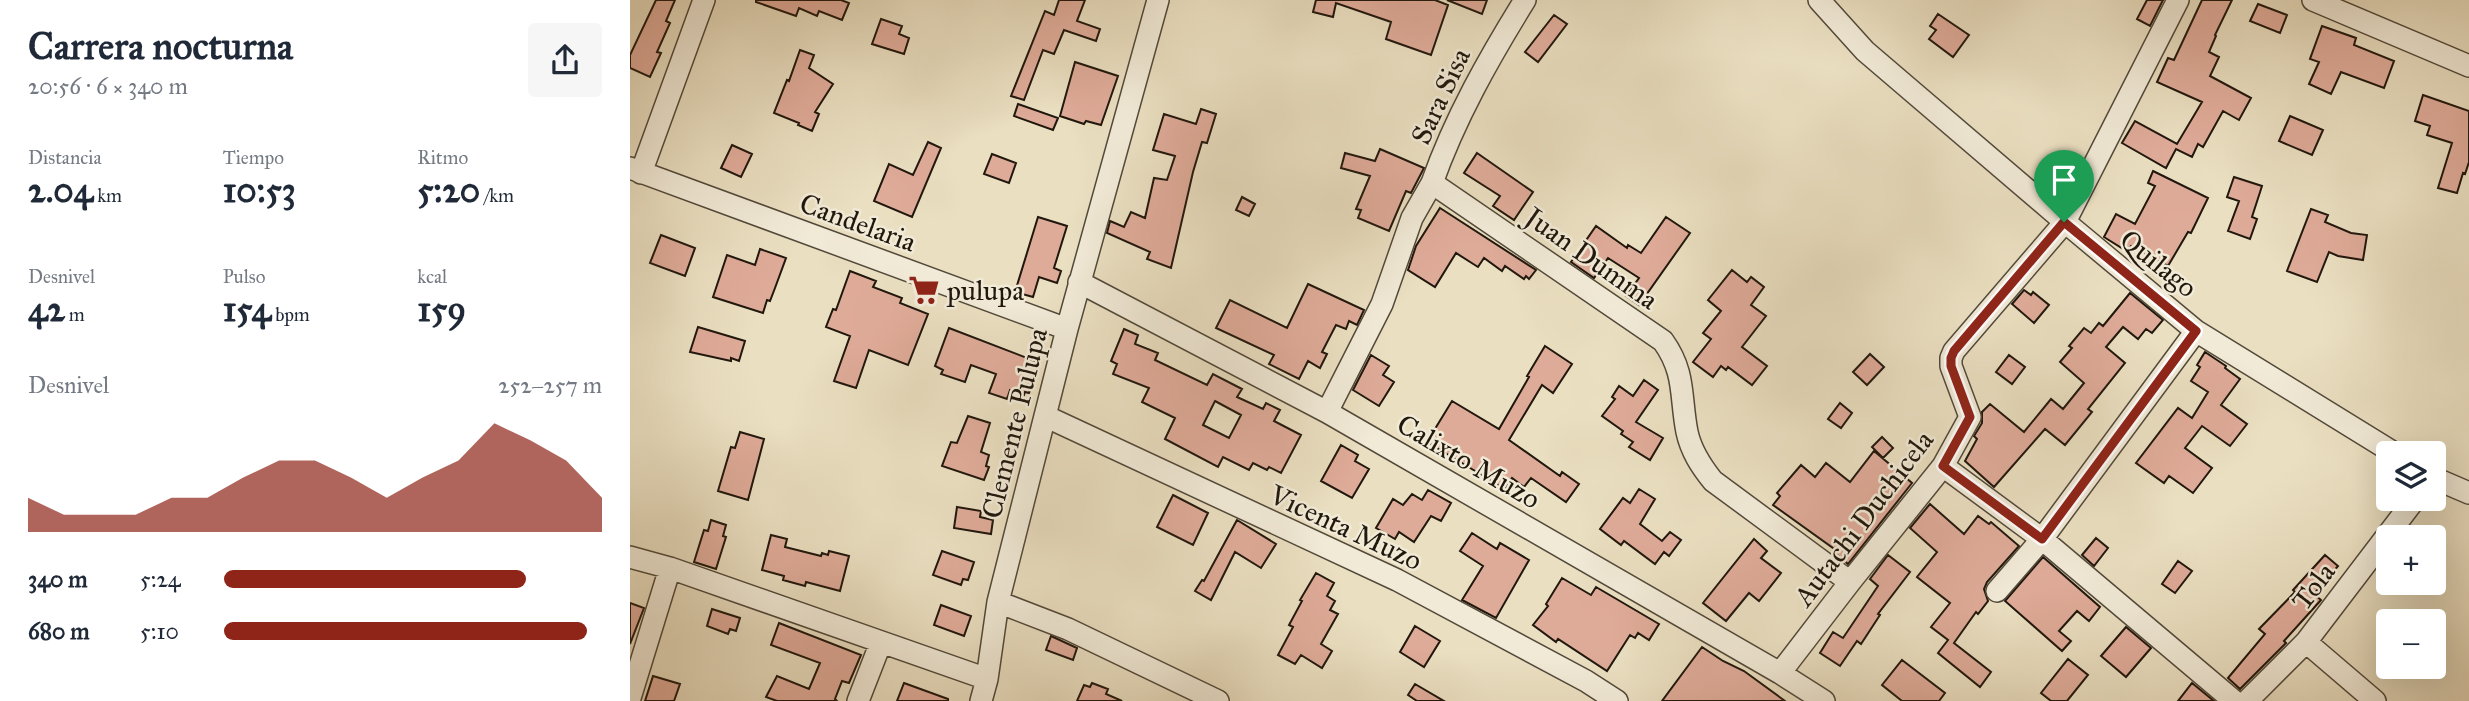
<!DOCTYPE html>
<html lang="es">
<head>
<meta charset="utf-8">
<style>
  body { margin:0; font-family:"IM FELL Great Primer",serif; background:#f6f6f7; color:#1f2937; height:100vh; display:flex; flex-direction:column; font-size:26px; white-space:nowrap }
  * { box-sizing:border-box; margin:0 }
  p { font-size:23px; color:#747a83 }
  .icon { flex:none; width:38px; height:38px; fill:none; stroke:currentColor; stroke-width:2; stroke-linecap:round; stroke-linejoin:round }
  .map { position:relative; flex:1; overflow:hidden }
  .panel { display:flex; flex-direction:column; background:#fff; width:630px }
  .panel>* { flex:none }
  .buttons { position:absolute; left:1746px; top:441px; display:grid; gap:14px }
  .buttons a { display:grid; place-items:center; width:70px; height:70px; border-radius:7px; background:#fff; box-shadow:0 7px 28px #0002; font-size:35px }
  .pin { position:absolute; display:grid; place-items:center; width:60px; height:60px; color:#fff; margin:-72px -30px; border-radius:50% 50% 50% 0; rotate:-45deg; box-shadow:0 0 7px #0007 }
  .pin .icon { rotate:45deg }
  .round { display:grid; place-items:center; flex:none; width:74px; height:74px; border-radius:7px; background:#f6f6f7 }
  .summary { display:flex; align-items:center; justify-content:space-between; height:119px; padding:0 28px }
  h1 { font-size:38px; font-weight:800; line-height:52px }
  .figures { display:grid; grid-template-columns:repeat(3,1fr); gap:10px; height:119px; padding:7px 28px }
  .figures div { display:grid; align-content:center }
  .figures b { font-size:35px; font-weight:800 }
  .figures small { font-size:19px; font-weight:400 }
  .figures p { font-size:19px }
  .chart { height:196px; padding:14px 28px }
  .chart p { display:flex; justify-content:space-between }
  .chart svg { width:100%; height:126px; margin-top:7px; fill:#8f2418; opacity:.7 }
  ul { padding:0 28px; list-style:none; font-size:23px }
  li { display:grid; grid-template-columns:112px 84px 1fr; align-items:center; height:52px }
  li i { height:18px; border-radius:9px; background:#8f2418 }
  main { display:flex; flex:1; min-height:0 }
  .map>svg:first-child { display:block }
  .building { fill:#dfab99; stroke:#20170d; stroke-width:2; fill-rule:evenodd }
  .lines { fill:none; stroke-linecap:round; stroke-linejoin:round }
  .minor-casing { stroke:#52493a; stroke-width:24 }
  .minor { stroke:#f1ead7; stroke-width:21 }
  .route-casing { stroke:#fff; stroke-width:14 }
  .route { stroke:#8f2418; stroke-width:9 }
  .labels { text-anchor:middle; stroke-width:5; stroke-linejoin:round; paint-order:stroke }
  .street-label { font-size:28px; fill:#20170d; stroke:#f1ead7 }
  .poi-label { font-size:28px; fill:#20170d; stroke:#f1ead7; text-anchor:start }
</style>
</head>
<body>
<main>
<section class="panel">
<div class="summary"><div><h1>Carrera nocturna</h1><p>20:56 · 6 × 340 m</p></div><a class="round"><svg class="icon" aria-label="share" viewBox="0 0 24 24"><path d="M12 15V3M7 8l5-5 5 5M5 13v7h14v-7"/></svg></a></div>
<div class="figures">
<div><p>Distancia</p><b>2.04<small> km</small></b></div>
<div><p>Tiempo</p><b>10:53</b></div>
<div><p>Ritmo</p><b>5:20<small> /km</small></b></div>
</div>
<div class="figures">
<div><p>Desnivel</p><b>42<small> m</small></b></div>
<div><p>Pulso</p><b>154<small> bpm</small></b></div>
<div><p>kcal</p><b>159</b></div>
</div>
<div class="chart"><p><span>Desnivel</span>252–257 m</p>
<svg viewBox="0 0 160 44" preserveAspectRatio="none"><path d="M0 44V32L10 38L20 38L30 38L40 32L50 32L60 25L70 19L80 19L90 25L100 32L110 25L120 19L130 6L140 12L150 19L160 32V44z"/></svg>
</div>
<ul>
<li><b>340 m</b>5:24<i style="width:80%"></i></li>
<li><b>680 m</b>5:10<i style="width:96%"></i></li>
</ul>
</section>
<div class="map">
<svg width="1839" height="701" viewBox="0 0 1839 701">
  <rect width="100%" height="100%" fill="#eadfc1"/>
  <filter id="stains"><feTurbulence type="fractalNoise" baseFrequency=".00286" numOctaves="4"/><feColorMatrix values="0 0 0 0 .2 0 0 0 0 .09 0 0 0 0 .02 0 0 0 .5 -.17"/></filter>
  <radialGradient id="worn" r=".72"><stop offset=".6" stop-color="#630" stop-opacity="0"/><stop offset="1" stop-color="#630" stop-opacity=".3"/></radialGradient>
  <path class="building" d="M26,0h19l-9,21 4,2 -13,29 4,1 -11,24 -20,-9v-13z
    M126,0h85l8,3 -7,17 -23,-9 -2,5 -18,-8 -3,8 -40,-14z
    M429,0h26l-8,21 23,8 -4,12 -32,-11 -10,24 -11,-4 -19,50 -13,-4 34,-85 9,4z
    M686,0h119l13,5 -17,50 -45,-16 5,-17 -55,-19 -3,14 -20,-5z
    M817,0h40l-5,14z
    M1517,0h16l-13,26 -13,-7z
    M1572,0h30l-17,35 1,1 -7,16 10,5 -9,19 41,22 -12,22 -16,-9 -20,36 -5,-3 -6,13 -16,-8 -10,19 -44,-25 13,-22 42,23 25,-42 -45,-20 11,-24 6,2z
    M1628,4l29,11 -7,18 -30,-12z
    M1308,14l31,21 -16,22 -24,-18 7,-9 -6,-4z
    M924,15l13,9 -29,38 -13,-10z
    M251,19l21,7 -3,8 10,4 -5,16 -32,-10z
    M1692,26l34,12 -2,7 40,16 -10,27 -43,-16 -10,22 -22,-10 10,-22 -9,-3z
    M170,50l14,5 -5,13 24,16 -18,28 4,2 -7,17 -14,-6 1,-2 -25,-10 13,-33 2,1z
    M445,62l43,14 -17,49 -15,-4 -2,3 -24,-8z
    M1793,95l46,16v51l-4,12 -2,-1 -6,20 -19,-5 14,-45 -25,-8 3,-9 -15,-5z
    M388,104l40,14 -5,12 -39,-14z
    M571,109l15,5 -9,29 -5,-1 -9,30 -22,96 -24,-9 3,-7 -43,-19 3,-12 14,6 7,-15 14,6 9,-40 13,2 8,-24 -22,-6 11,-36 32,10z
    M1660,116l33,14 -11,25 -33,-14z
    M298,142l13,6 -29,69 -38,-16 15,-37 24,11z
    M102,145l20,9 -11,23 -20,-9z
    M750,149l44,19 -13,25 -5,-2 -17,40 -31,-13 3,-8 -5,-1 14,-33 -29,-8 4,-15 30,8z
    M847,153l56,39 -19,28 -21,-14 7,-10 -36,-23z
    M362,154l24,9 -7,20 -25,-9z
    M1434,158l15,8 -11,21 -16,-9z
    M1523,171l55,27 -17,35 -3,-1 -20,34 -37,-20 -3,6 -24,-15 12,-23 19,10 20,-38 -7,-3z
    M1604,177l28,9 -10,31 5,2 -7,20 -22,-8 11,-30 -12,-4z
    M612,197l13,7 -6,12 -13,-6z
    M810,208l96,62 -7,9 -3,-3 -2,3 -19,-13 -3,5 -18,-13 -6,9 -22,-14 -21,34 -27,-17 8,-24z
    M1681,209l17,6 -3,7 26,11 16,2 -4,25 -25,-4 -9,-4 -12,30 -30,-11z
    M408,217l29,9 -13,42 7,3 -4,12 -18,-6 -6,20 -18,-5z
    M1036,217l24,16 -51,72 -13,-9 13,-18 -31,-20 -14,20 -23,-16 25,-36 31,22 1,-3 13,8z
    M31,235l34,13 -10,28 -35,-13z
    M130,249l26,9 -11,30 -5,13 -3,-1 -4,13 -50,-16 14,-42 28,10z
    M1102,270l15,12 4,-5 13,10 -13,18 15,11 -24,31 25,19 -15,19 -24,-18 -2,3 -5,-4 -8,11 -20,-15 18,-23 -8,-6 18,-22 -13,-11z
    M220,271l26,10 -3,6 29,11 -2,5 28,11 -20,51 -39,-15 -13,38 -22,-7 16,-45 -24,-9 7,-18 3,1z
    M678,284l56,26 -7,15 -8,-4 -3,8 -10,-4 -14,27 5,2 -7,14 -12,-7 -9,18 -30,-15 5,-9 -58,-27 14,-28 57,28z
    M1394,290l7,5 2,-3 16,13 -15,18 -22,-19z
    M1500,293l33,27 -11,13 -6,-4 -8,10 -15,-12 -17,20 19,16 -37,46 4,3 -27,33 -20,-16 -51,58 -29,-26 12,-22 -3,-3 8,-13v-11l8,-8 34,28 27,-33 12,10 21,-26 -24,-21 12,-14 -3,-2 15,-18 7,5 8,-10 4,3z
    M68,327l47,14 -6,20 -8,-3v3l-41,-9z
    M319,328l91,35 -11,30 -4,-1 -1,3 -14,-5 -3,9 -18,-6 7,-19 -25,-9 -6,17 -24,-8 2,-4 -8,-4z
    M494,329l14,6 -3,9 23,9 -3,7 52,25 6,-11 29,15 -5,8 26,12 3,-6 14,7 -6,11 27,14 -20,38 -12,-6 -2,3 -14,-7 -4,7 -26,-13 -5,10 -53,-28 10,-21 -33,-16 7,-14 -36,-14 4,-10 -6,-3zM585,401l26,14 -12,23 -26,-13z
    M915,346l27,18 -19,29 -11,-8 -33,55 51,36 2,-4 17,12 -13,18 -35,-24 -7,9 -12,-9 -7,11 -78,-47 25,-41 47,28 30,-52 -2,-1z
    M1575,352l21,14 -1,2 15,11 -19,26 26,19 -17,22 -28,-20 -17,22 27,20 -19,25 -24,-17 -5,7 -28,-20 42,-55 14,10 16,-26 -17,-11 9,-14 -3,-2z
    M1240,354l14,13 -17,18 -14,-13z
    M741,355l18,11 -6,9 11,7 -15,24 -26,-16z
    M1379,355l16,12 -13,17 -16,-12z
    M1014,380l14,10 -22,32 27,16 -13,22 -21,-13 4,-5 -12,-8 2,-3 -21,-15 13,-17 -3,-2 7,-11 14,10z
    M1210,403l12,10 -11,15 -13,-9z
    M338,416l22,7 -9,29 8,3 -3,11 3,1 -5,13 -42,-14 9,-24 6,1z
    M110,432l24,7 -16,61 -30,-9 13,-44 4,1z
    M1252,437l11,11 -10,10 -11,-11z
    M711,445l17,10 -3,6 14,8 -17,29 -31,-17z
    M1244,451l38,32 -64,81 -13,-11 2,-2 -64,-46 7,-9 -3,-3 24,-28 14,12 11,-14 24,19z
    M1009,489l16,10 -15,25 22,17 8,-9 11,8 -12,16 -5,-4 -9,12 -31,-23 -3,4 -21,-16 23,-31 7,5z
    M798,490l23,13 -10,18 -10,-5 -17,26 -15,-10 -4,7 -19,-11 17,-29 10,6 9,-11 10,6z
    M543,495l35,18 -15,32 -36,-18z
    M1300,504l34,30 14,-18 11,8 2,-2 28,24 -32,36 -3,7 4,12 -10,13 -2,-2 -22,31 37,29 -11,15 -42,-34 10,-13 -17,-13 19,-24 -33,-26 20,-25 -27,-24z
    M327,507l24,4 -1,6 13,3 -2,14 -37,-6z
    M81,520l15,5 -3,11 3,1 -10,32 -22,-7 10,-32 4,1z
    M607,520l39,24 -15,24 -26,-16 -24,48 -16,-9 7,-11 2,1z
    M842,533l25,16 3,-6 29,17 -33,58 -34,-18 21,-34 -23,-15z
    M141,535l16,4 -2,8 36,9 1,-3 6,2 1,-4 20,5 -9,35 -34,-9 -1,4 -22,-6 1,-4 -22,-6z
    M1466,538l12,10 -14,18 -12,-11z
    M1124,539l13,12 -6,7 20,15 -22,28 -10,-8 -23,28 -23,-18z
    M312,551l32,11 -6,18 -5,-1 -2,6 -28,-10z
    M1258,555l22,17 -32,42 2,1 -19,29 -4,-3 -17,25 -20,-13 13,-21 10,6 35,-52 -8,-7z
    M1695,555l13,11 -24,28 7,6 -37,41 2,2 -46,46 -12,-11 37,-44 -6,-5 36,-37 -2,-2z
    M1413,557l57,50 -11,14 -12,-10 -18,20 12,10 -9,10 -57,-50z
    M1548,561l14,10 -17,22 -13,-9z
    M686,573l18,10 -7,13 8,5 -5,9 8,4 -17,30 11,7 -10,17 -21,-13 -6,9 -17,-9 15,-28 -4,-2 13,-24 -2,-1z
    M932,578l29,17 5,-8 63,37 -10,16 -11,-7 -3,5 -5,-3 -23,36 -49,-32 -2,3 -23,-17 15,-19 -2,-2z
    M0,603l14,5 -14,36z
    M311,605l30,11 -7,20 -30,-11z
    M82,609l28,9 -4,13 -6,-2 -2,5 -21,-8z
    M149,623l82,32 -12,28 -7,-2 -7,18 2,2h-60l-11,-4 11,-21 32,13 11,-26 -49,-18z
    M785,626l25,15 -16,26 -24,-15z
    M1496,627l25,21 -25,29 -25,-21z
    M421,636l26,12 -4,12 -27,-10z
    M1072,647l21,14 21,10 41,30h-123z
    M1438,659l20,16 -21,26h-16l-10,-8z
    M1272,660l43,33 -6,8h-37l-20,-16z
    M23,676l27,8 -6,17h-29z
    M274,683l44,16v2h-51z
    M462,683l16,6 -2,5 16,7h-45l7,-16 6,2z
    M1562,683l22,18h-36z
    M785,684l29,17h-27l-9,-6z"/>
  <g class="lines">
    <g class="minor-casing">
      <path id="minor" d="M1189,0l46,51 200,171 131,109 198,122
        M1683,0l156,66
        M0,168l437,161
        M11,173l63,-173
        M802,183c23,-65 57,-125 93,-183
        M449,282l248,130 453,261 44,28
        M697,412l55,-108 30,-86 20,-35 231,158c23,32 17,56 24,91 4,19 14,34 26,49l137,101
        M415,416l352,164 189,101 31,20
        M1313,466l99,73 192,162
        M1804,478l35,15
        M0,557l40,11 317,111
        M1367,591l45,-52 154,-208
        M368,602l70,27 150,72
        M1676,642l69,59
        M1150,673l70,-91 93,-116 27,-49 -19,-51v-8l3,-7 111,-129 113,-222
        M0,698l40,-130
        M228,701l23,-59
        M351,701l6,-22 11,-77 69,-273 91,-329
        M1617,701l59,-59 109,-143"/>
    </g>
    <use href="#minor" class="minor"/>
  </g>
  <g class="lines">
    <g class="route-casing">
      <path id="route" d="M1434,222l132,109 -154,208 -99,-73 27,-49 -19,-51v-8l3,-7z"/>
    </g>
    <use href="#route" class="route"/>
  </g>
  <defs>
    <g id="supermarket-bare" transform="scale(2.415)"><path d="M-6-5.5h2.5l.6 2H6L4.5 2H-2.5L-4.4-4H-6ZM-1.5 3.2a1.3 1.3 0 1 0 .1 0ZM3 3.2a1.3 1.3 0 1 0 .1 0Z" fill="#8f2418" stroke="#f1ead7" stroke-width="2.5" paint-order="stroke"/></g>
  </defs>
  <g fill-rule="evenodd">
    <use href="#supermarket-bare" x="294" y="290"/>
  </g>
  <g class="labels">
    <g class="street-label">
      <text transform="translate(810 96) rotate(-65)" y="10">Sara Sisa</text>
      <text transform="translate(228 222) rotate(20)" y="10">Candelaria</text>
      <text transform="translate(962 258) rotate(35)" y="10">Juan Dumma</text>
      <text transform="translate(1529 263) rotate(39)" y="10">Quilago</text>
      <text transform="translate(384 423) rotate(-76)" y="10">Clemente Pulupa</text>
      <text transform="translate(839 461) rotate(30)" y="10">Calixto Muzo</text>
      <text transform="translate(1233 518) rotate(-53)" y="10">Autachi Duchicela</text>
      <text transform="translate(716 527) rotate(25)" y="10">Vicenta Muzo</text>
      <text transform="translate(1683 586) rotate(-53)" y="10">Tola</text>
    </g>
    <g class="poi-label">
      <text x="317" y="300">pulupa</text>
    </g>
  </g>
  <rect width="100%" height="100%" filter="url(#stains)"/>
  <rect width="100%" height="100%" fill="url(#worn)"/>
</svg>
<div class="buttons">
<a><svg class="icon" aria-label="layers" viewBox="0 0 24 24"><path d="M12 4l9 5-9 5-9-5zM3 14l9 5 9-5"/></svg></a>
<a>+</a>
<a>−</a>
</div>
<div class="pin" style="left:1434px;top:222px;background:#1e9e55"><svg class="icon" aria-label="arrive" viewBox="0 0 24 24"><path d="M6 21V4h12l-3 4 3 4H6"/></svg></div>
</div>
</main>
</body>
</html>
